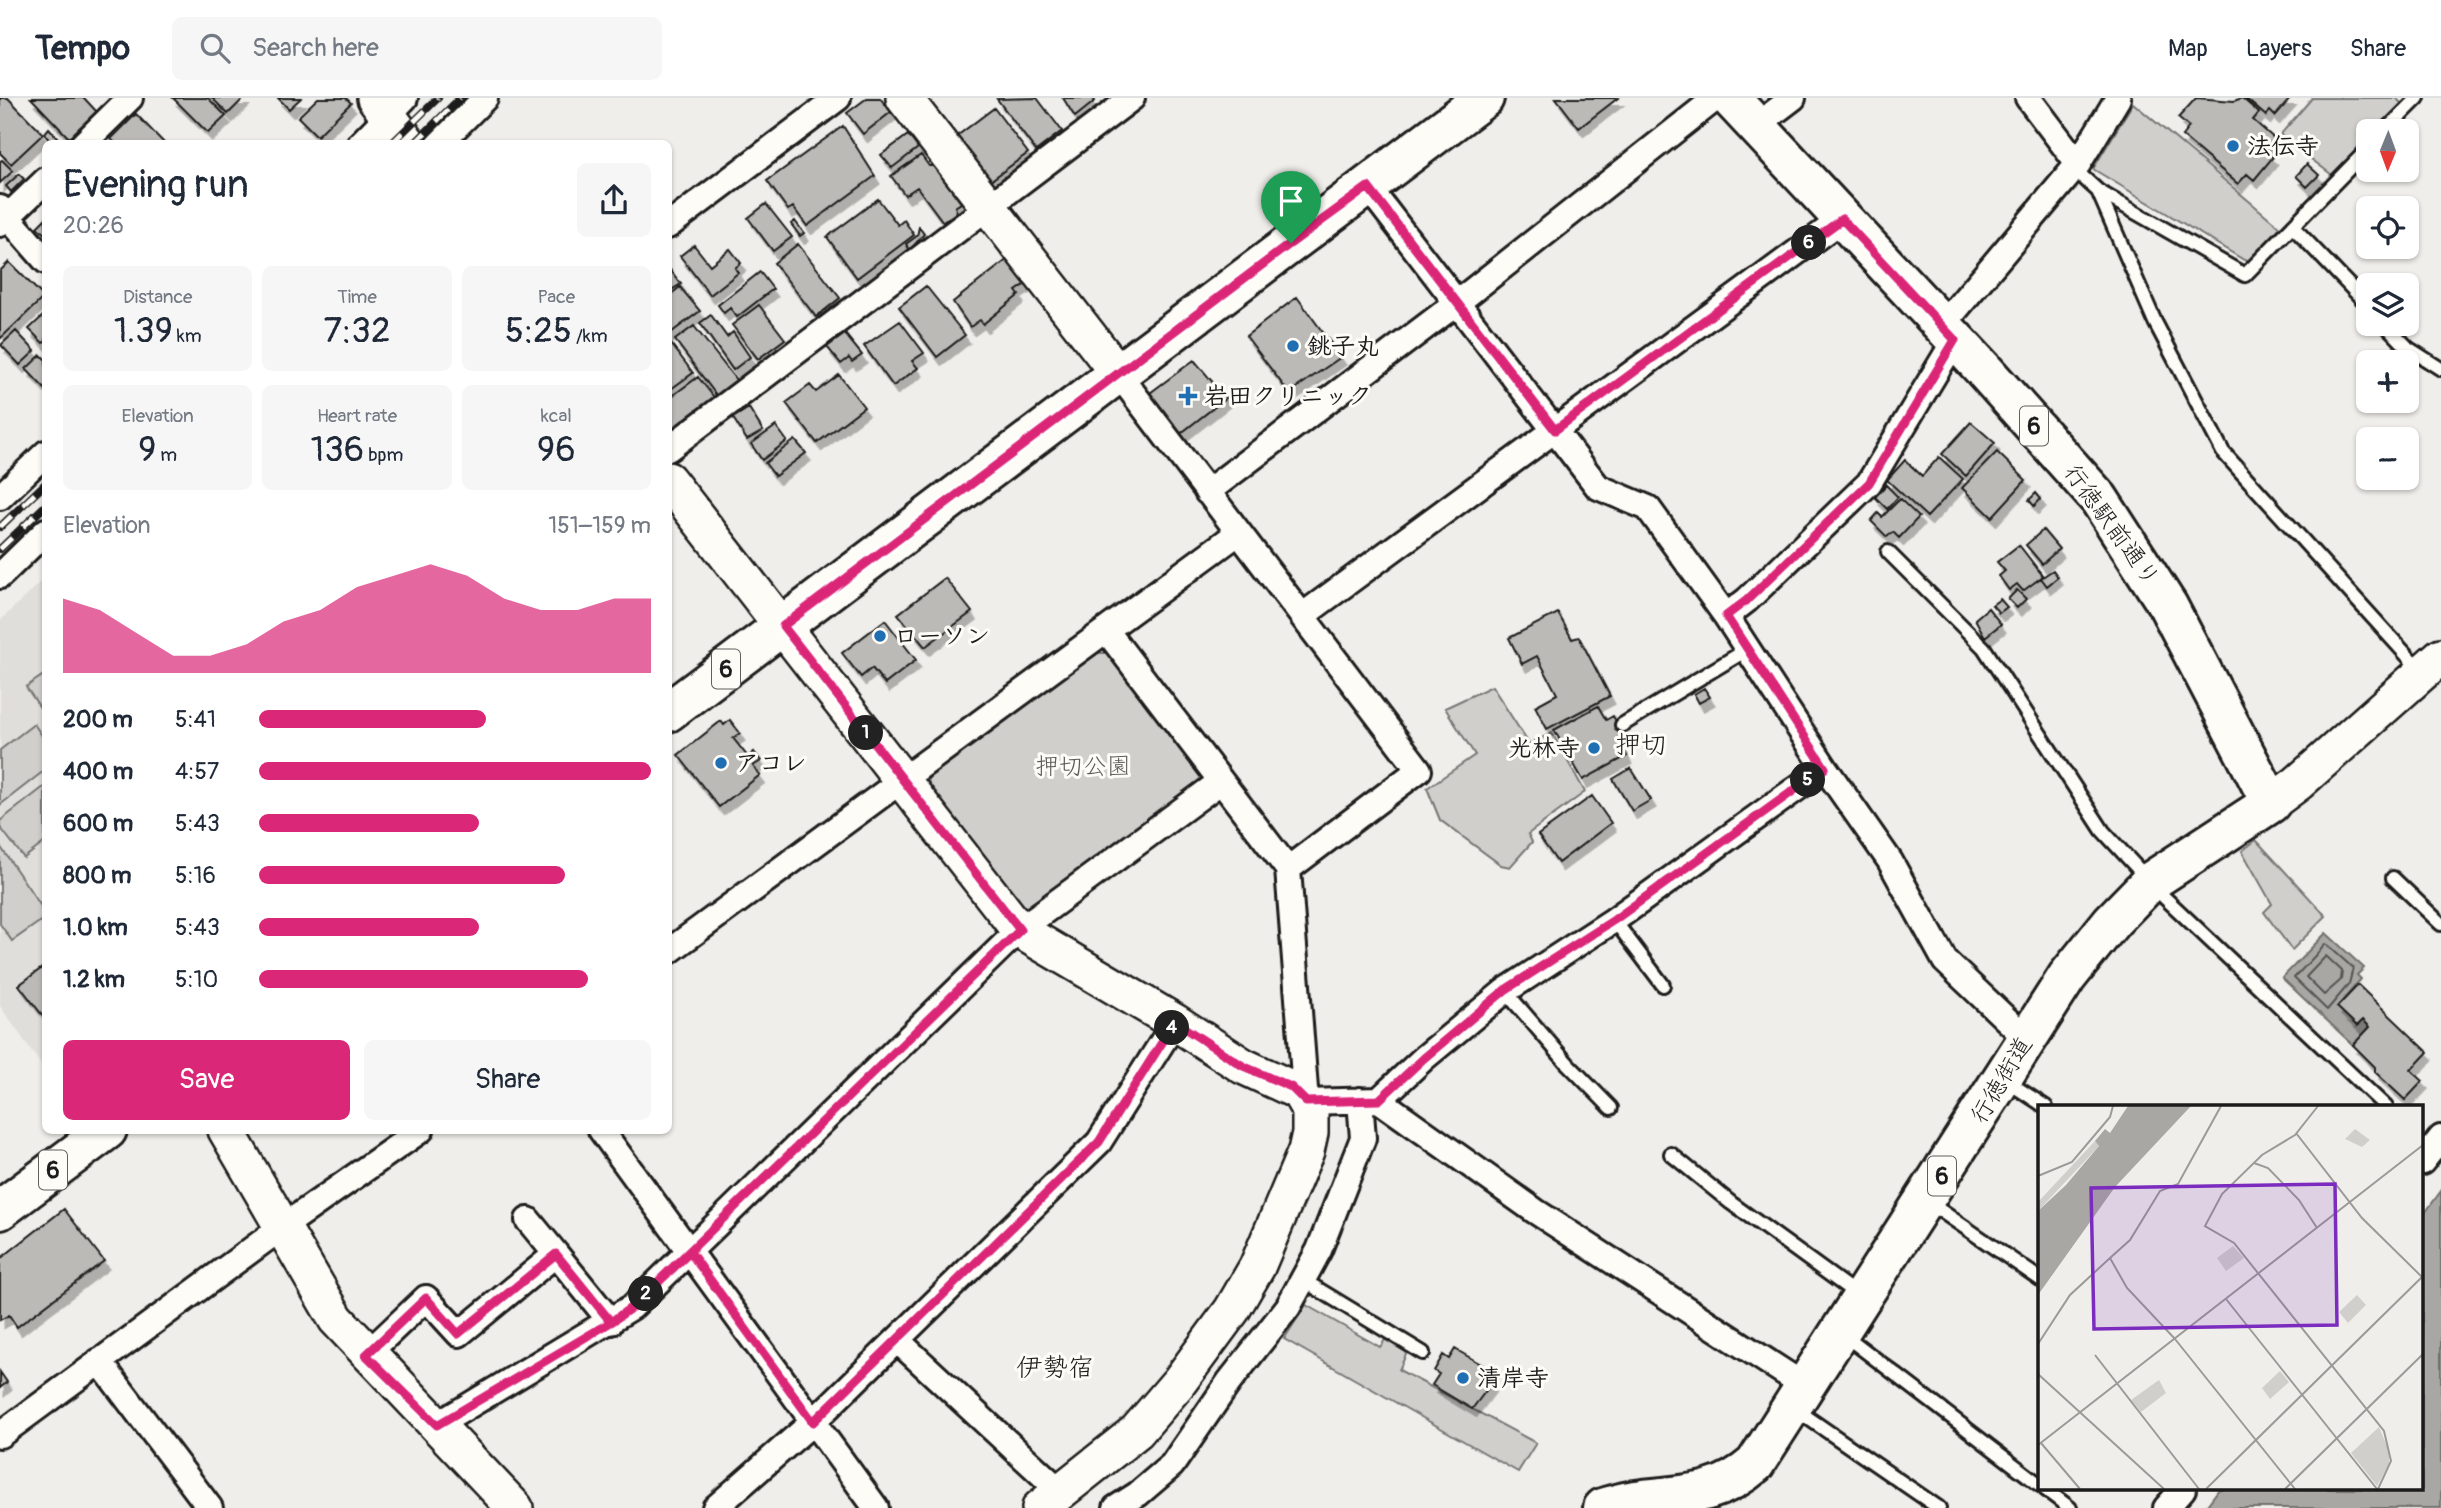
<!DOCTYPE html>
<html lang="en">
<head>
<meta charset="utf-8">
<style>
  body { margin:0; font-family:Pangolin,"Klee One",sans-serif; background:#f6f6f7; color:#1f2937; height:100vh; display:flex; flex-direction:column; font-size:26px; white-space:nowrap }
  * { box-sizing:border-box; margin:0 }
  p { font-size:23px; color:#747a83 }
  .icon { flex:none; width:38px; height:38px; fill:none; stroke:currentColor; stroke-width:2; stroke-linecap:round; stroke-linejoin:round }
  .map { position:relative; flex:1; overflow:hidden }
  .side { position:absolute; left:42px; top:42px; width:630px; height:994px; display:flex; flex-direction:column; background:#fff; border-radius:10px; box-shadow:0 2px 5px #0004 }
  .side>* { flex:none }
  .needle { width:46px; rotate:181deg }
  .buttons { position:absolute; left:2356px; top:21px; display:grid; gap:14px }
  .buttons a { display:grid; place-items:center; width:63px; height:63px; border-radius:10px; background:#fff; box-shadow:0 2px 5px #0004; font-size:35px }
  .pin { position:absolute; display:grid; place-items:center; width:60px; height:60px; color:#fff; margin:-72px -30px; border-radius:50% 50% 50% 0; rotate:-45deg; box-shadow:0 0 7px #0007 }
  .pin .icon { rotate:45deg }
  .km { position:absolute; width:35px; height:35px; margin:-18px; border-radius:50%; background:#222; color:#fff; font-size:19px; line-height:35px; text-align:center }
  .round { display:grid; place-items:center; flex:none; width:74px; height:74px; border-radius:10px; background:#f6f6f7 }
  .head { display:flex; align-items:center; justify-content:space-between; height:119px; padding:0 21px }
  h1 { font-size:38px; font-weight:600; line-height:52px }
  .stats { display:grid; grid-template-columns:repeat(3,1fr); gap:10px; height:119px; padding:7px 21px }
  .stats div { display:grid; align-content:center; border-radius:10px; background:#f6f6f7; text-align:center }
  .stats b { font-size:35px; font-weight:600 }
  .stats small { font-size:19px; font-weight:400 }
  .stats p { font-size:19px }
  .chart { height:196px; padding:14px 21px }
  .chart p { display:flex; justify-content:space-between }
  .chart svg { width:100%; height:126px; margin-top:7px; fill:#db2777; opacity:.7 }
  .button { display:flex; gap:14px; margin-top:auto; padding:14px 21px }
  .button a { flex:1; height:80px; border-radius:10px; background:#db2777; color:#fff; font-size:28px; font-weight:600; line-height:80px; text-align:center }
  .button a+a { background:#f6f6f7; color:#1f2937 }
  ul { padding:0 21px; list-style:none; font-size:23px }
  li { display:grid; grid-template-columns:112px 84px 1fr; align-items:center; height:52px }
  li i { height:18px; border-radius:9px; background:#db2777 }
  header { display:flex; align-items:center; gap:42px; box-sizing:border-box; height:98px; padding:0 35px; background:#fff; border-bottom:2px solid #e0e1e3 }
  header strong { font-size:33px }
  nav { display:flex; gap:38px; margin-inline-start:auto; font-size:24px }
  .search { width:490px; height:63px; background:#f6f6f7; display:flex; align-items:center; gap:18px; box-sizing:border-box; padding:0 24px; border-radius:10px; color:#747a83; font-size:26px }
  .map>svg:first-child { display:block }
  .built { fill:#e0deda }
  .green { fill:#d0cfcc; stroke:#767674; stroke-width:2 }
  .water { fill:#a8a7a3; stroke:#706f6d; stroke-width:2 }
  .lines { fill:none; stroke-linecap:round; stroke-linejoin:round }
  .shore { stroke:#545452; stroke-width:2 }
  .building { fill:#bbbab6; stroke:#1c1c1c; stroke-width:2; filter:url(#shadow) }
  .lane-casing { stroke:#1c1c1c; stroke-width:18 }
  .street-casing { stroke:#1c1c1c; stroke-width:30 }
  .secondary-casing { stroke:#1c1c1c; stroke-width:40 }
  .primary-casing { stroke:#1c1c1c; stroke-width:44 }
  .lane { stroke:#fdfcf7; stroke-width:12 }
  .street { stroke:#fdfcf7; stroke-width:24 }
  .secondary { stroke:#fdfcf7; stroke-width:35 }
  .primary { stroke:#fdfcf7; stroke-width:38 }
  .rail-casing { stroke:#1c1c1c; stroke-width:8 }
  .rail { stroke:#fdfcf7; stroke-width:5; stroke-dasharray:16; stroke-linecap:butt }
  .route-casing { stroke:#fff; stroke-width:14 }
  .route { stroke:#db2777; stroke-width:9 }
  .poi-dot { fill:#1f6fb2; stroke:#fdfcf7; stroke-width:2.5 }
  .labels { text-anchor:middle; stroke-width:6; stroke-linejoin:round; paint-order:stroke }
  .shield { fill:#fdfcf7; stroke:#605f5e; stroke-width:2 }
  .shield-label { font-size:23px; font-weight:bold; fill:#1c1c1c }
  .poi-label { font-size:24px; font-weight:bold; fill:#1c1c1c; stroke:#fdfcf7; text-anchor:start }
  .street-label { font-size:24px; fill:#1c1c1c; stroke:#fdfcf7 }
  .park-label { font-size:24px; fill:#5b5b5a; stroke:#fdfcf7 }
  .neighbourhood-label { font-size:26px; fill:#1c1c1c; stroke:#fdfcf7 }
  .inset-road { fill:none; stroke:#9b9a98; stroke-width:2 }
  .view { fill:#7b2cbf; fill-opacity:0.15; stroke:#7b2cbf; stroke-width:3.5 }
  .inset-edge { fill:none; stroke:#1c1c1c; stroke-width:3.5 }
</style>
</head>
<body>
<header>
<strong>Tempo</strong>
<div class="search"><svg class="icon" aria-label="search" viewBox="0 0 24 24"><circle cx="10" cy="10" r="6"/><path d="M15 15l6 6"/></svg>Search here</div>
<nav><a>Map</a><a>Layers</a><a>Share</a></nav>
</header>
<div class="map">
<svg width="2441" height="1410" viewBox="0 0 2441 1410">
  <defs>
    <filter id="shadow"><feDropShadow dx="4.5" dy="8" stdDeviation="0" flood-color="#0004"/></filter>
  </defs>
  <rect width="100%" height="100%" fill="#f0eeea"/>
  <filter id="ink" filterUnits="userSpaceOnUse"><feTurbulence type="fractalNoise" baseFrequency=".0143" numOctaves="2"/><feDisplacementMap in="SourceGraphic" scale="14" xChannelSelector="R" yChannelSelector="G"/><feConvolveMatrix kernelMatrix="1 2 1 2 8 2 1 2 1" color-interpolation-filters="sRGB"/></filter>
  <g filter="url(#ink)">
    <path class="built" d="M45,479v493l-45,-64v-385z"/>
    <path class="green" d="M2312,0h84l6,6 -27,27h-7v8l-36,36 -52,-40z
      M2133,5l148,125 -31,33 -6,-1 -151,-91z
      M1096,555h14l92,119 -3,14 -168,122 -11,-1 -92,-118 1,-13z
      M45,576v41l-19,-28z
      M1492,588l37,58 23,-11 33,59 -57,42 4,8 -22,25 -9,-2 -61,-45 -13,-32 48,-33 -30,-47z
      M34,626l11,16v30l-45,35v-55z
      M45,688v56l-21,16 -24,-31v-6z
      M2256,742l70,76 -34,34 -28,-38 8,-8 -30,-53z
      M0,748l45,66v6l-33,23 -12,-17z
      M1306,1207l74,42 8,-11 20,14 -9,20 137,73 -18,29 -234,-133z"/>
    <path class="water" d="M2326,835l38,35 -7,7 4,4 -24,28 20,19 6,-6 7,7 -17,18 -71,-67z
      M2441,1093v317h-236l14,-19h203v-272z"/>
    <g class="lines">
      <path class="shore" d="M2326,846l27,24 -4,16 -22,26 -33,-32z
        M2326,858l16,15 -1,9 -17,15 -18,-18z"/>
    </g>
    <path class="building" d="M0,0h8l35,36 -32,30 -11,-11z
      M31,0h53l13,14 -28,26z
      M173,0h35l18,18 -18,17z
      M212,0h32l-16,16z
      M278,0h23l-12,11z
      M318,0h28l5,5 -34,33 -19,-19z
      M867,0h13l11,14 -28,22 -16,-21z
      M1037,0l25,33 -26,20 -39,-52z
      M1063,0h30l2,3 -20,16z
      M1556,0h62l-39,30z
      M2196,0l38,3 8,-3 17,15 -6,7 23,20 -10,12 7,5 -19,23 -7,-6 -9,10 -56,-48 7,-9 -11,-9z
      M2245,0h46l-16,18 -5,-5 -4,5z
      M994,10l34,45 -38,28 -33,-45z
      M136,16l29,30h-49l-5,-5z
      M843,28l32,50 -68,50 -14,-19 -5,3 -21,-29z
      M49,30l14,16h-10l-9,-10z
      M908,37l10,13 -26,20 -11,-13z
      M921,57l8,11h6l26,37 -6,4 2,5 -14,10 -26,-35 -12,8 -14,-19z
      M2,62l11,11 -13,12v-22z
      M2307,66l12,11 -12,12 -11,-11z
      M19,76l5,5 -13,13 -5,-6z
      M878,101l20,26 6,-5 10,15 -57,43 -30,-41z
      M766,106l26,33 -19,14 -25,-33z
      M46,120v17l-9,-8z
      M795,123l9,12 -4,3 -9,-12z
      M919,129l5,7 -14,16 -4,-6 11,-8z
      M798,146l42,54 -24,19 -42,-54z
      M694,147l16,20 20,-16 11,14 -6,5 3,5 -28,22 -30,-39z
      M1008,161l18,25 -10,7 3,4 -36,29 -3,-4 -10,7 -17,-25z
      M9,164l35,35 -44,42v-68z
      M668,169l13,17 -13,8z
      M760,174l13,17 -36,28 -7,-9 -6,5 -6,-8z
      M926,188l39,49 -28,22 -38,-50z
      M680,189l20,24 -32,24v-34l2,-6z
      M1297,199l44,60 -52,36 -43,-57z
      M759,207l26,34 -27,20 -26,-34z
      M46,215v28l-3,2 -14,-14z
      M711,217l16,22 6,-5 17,25 -17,13 -33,-47z
      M900,223l24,32 -12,8 6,7 -25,18 -29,-40z
      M694,228l46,59 -20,15 -45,-60z
      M16,233l19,20 -15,14 -19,-20z
      M845,236l17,21 -10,7 -3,-4 -8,6 -14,-17z
      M672,247l21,28 -25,18v-44z
      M41,257l5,5v30l-20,-21z
      M1194,262l32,38 -46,36 -30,-41z
      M839,277l25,32 -47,36 -31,-40 24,-18 6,7z
      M698,279l19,24 -48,37 -1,-39z
      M749,310l14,23 -16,9 -14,-22z
      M1971,324l24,21 -29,33 -24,-22z
      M776,328l11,15 -25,19 -11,-16z
      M795,342l11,13 -31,23 -10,-13z
      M1997,354l29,28 -34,37 -30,-29z
      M1939,359l24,22 -36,38 -40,-37 18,-20 17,16z
      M1886,387l12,12 -11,12 -12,-12z
      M2036,395l5,6 -7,7 -5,-6z
      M1900,401l19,18 -20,21 -6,-6 -6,5 -16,-16 7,-8 4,4z
      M2043,432l16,19 -17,15 -16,-19z
      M2019,447l24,31 -20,15 -6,-7 -8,6 -10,-14 6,-5 -8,-9z
      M2053,472l5,7 -11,9 -6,-8z
      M945,480l27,34 -47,35 -27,-33z
      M2017,492l9,9 -9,9 -9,-9z
      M2000,501l7,8 -8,6 -7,-8z
      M1988,510l13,16 -16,13 -10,-18z
      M1558,515l14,26 7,-2 31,59 -63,33 -12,-23 22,-12 -20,-38 -15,8 -13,-26z
      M885,522l31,40 -31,24 -13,-16 -11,9 -19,-24z
      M1704,590l6,9 -11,6 -5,-9z
      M1598,608l8,14 7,-4 13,22 -6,3 7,15 -44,24 -29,-50z
      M730,622l10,13 -7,5 15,19 6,-5 7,9 -8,5 7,9 -41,32 -41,-52 43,-34 3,4z
      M1631,670l20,32 -19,11 -19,-32z
      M1592,698l19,27 -53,40 -20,-28z
      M46,867v55l-27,-35z
      M2358,887l70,67 -17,18 12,11 -18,19 -30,-28v-5l-22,-22 17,-18 -7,-7 -6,6 -20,-19z
      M64,1111l40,52 -87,66 -8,-12 -9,5v-61z
      M1455,1251l38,22 -7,10 5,3 -19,25 -40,-24 7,-11 -5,-3 9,-16 6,4z
      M0,1274l7,10 -7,6z"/>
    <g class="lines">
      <g class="lane-casing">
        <path id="lane" d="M2385,33l33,-33
          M2074,71l24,22 147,84 123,-126
          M2098,93l57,131 68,130 199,220
          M2293,129l75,78
          M2385,226l23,24 33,21
          M1888,454l96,96 119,183 62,67 221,209
          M1622,627l126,-76
          M2393,780l48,46
          M1614,822l49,65
          M1505,893l63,73 43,44
          M2005,982l41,27
          M1671,1056l60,49 128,93
          M1928,1104l112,77
          M1303,1182l120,73
          M1843,1236l197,151
          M1795,1311l144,99
          M2045,1391l25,19"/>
      </g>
      <g class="street-casing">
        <path id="street" d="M2028,0l50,66
          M1756,28l37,-28
          M83,46l47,-46
          M360,46l45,-46
          M439,46l46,-46
          M1368,89l230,300 50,21 78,108
          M0,110l46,53
          M0,126l46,-44
          M668,128l170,-128
          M1942,228l136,-162 40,-66
          M1117,274l302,398 -131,99 18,233 73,-2 156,111 270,175
          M668,351l464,-351
          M1207,394l251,-190 258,-204
          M0,399l46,-44
          M0,478l46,-45
          M1302,518l540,-397
          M1106,532l182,239
          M1825,670l65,93 55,100 81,77
          M668,854l570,-419
          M1379,1002l45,-42 81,-67 109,-71 211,-152 -99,-152 21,-16 122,-117 86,-143
          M601,1032l275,378
          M2422,1064l19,-24
          M528,1122l28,34
          M898,1243l163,151
          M366,1257l60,-57 33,36 97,-80 55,68
          M99,1263l111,147
          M437,1327l195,-118 387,-377 201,-148
          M0,1337l281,-207 140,-98
          M715,1410l98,-86 286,-280 76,-120
          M1116,1410l22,-14 34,-29 57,-83 59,-75 31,-57 44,-112 -3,-38
          M2166,1410l17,-19"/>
      </g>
      <g class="secondary-casing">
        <path id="secondary" d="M375,0l34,46
          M904,0l213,274
          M668,382l351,450 156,92 68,44 56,26 11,19v22l-4,18 -49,116 -25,43 -53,72 -42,49 -97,77
          M2271,705l27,-20 143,-127
          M226,1032l110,189 179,189"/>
      </g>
      <g class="primary-casing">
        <path id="primary" d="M668,614l816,-614
          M0,1112l107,-80
          M1603,1410c56,-20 102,0 152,-44l312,-487 45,-56 38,-39 121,-79 -103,-197 -69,-107 -116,-130 -253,-271"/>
      </g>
      <use href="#lane" class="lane"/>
      <use href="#street" class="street"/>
      <use href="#secondary" class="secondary"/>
      <use href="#primary" class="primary"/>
      <g class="rail-casing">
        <path id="rail" d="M391,46l47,-46
          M414,46l46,-46
          M0,429l46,-44
          M0,451l46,-44"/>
      </g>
      <use href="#rail" class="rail"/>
    </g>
  </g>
  <g class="lines" filter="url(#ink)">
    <g class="route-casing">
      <path id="route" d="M1291,145l-508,383 237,304 -388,377 -21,15 -174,103 -71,-70 60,-57 32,36 98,-80 55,68 21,-15 58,-55 123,170 286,-280 76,-120 68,44 48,21 15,15 73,-2 45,-42 81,-68 109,-70 211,-152 -99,-152 21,-16 122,-117 86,-143 -113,-121 -287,211 -187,-243 -77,56"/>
    </g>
    <use href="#route" class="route"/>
  </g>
  <g class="poi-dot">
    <circle cx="2233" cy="48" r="7"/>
    <circle cx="1293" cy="248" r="7"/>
    <path d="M1184.5 287.5h7v7h7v7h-7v7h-7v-7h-7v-7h7z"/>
    <circle cx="880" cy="538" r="7"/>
    <circle cx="1594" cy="650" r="7"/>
    <circle cx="721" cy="665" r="7"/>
    <circle cx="1463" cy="1280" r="7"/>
  </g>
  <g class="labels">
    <g class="shield">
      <rect x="2020" y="308.5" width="28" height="39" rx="5"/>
      <rect x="712" y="551.5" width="28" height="39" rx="5"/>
      <rect x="39" y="1052.5" width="28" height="39" rx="5"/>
      <rect x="1928" y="1058.5" width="28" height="39" rx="5"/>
    </g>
    <g class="shield-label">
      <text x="2034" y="336">6</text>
      <text x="726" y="579">6</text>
      <text x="53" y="1080">6</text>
      <text x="1942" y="1086">6</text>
    </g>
    <g class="poi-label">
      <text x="2247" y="56">法伝寺</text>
      <text x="1307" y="256">銚子丸</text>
      <text x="1204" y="306">岩田クリニック</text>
      <text x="894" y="546">ローソン</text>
      <text x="1580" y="658" text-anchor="end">光林寺</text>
      <text x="735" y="673">アコレ</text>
      <text x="1477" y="1288">清岸寺</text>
    </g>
    <g class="street-label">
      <text transform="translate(2112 427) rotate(54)" y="8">行徳駅前通り</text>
      <text transform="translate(2001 982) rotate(-59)" y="8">行徳街道</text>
    </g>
    <g class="park-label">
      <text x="1083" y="676">押切公園</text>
    </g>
    <g class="neighbourhood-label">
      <text x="1641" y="655">押切</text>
      <text x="1055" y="1278">伊勢宿</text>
    </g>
  </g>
  <g transform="translate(2038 1007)">
    <rect width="385" height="385" fill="#f0eeea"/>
    <path d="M317,24l15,11 -8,7 -17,-8zM57,36l4,5 -61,65v-9zM195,141l11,12 -18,13 -9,-13zM319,190l9,10 -18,18 -9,-11zM242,266l9,11 -19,17 -8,-11zM121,275l7,13 -25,19 -10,-12zM341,322l10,24v13l-12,22 -26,-33z" fill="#d0cfcc"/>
    <path d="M90,1h63l-76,81 -77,108v-84l28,-26 33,-39 -4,-5 10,-12 5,4z" fill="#a8a7a3"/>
    <path class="inset-road" d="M280,1l-23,29 -33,20 -40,39 -17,32 29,17 150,188 7,30 -13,28M258,28l66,85 60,59M216,58l14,5 31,32 18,28M0,71l34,-14 38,-45 3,-11M188,194l151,190M137,234l120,150M137,234l-48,-51 -17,-30 20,-18 30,-49 18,-7 43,-78M0,239l32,-49 40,-37M57,250l104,134M0,269l126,115M3,338l39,46M0,340l385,-300M168,384l216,-212M247,384l138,-135"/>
    <path class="view" d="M297,79l2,141 -243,4 -3,-141z"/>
    <rect width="385" height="385" class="inset-edge"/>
  </g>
</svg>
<div class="buttons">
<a><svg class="needle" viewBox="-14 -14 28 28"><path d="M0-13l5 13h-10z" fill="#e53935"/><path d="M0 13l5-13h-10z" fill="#747a83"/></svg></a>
<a><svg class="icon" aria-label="locate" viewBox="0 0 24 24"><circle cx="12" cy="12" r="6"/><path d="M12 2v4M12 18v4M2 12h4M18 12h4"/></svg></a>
<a><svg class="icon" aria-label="layers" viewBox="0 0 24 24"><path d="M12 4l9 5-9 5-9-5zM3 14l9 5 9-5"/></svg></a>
<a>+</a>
<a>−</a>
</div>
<div class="pin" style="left:1291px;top:145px;background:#1e9e55"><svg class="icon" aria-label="arrive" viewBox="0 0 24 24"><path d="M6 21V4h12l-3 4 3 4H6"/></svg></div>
<b class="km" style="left:866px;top:635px">1</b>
<b class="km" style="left:646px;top:1196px">2</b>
<b class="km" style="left:1172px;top:930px">4</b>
<b class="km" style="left:1808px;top:682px">5</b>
<b class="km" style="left:1809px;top:145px">6</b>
<section class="side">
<div class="head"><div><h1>Evening run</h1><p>20:26</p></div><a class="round"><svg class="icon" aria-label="share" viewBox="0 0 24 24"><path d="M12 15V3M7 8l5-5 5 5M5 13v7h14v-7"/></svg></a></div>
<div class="stats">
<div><p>Distance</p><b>1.39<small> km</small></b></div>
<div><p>Time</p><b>7:32</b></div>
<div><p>Pace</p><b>5:25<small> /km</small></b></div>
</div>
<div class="stats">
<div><p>Elevation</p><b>9<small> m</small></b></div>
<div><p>Heart rate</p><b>136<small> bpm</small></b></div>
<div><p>kcal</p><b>96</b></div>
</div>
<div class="chart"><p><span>Elevation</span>151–159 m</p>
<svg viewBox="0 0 160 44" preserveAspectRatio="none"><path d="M0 44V18L10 22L20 30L30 38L40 38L50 34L60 26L70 22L80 14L90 10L100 6L110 10L120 18L130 22L140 22L150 18L160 18V44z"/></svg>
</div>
<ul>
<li><b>200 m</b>5:41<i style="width:58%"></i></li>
<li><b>400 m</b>4:57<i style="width:100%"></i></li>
<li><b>600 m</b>5:43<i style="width:56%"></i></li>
<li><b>800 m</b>5:16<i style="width:78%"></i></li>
<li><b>1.0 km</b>5:43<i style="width:56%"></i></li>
<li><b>1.2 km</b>5:10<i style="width:84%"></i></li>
</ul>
<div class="button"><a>Save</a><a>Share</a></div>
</section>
</div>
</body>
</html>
